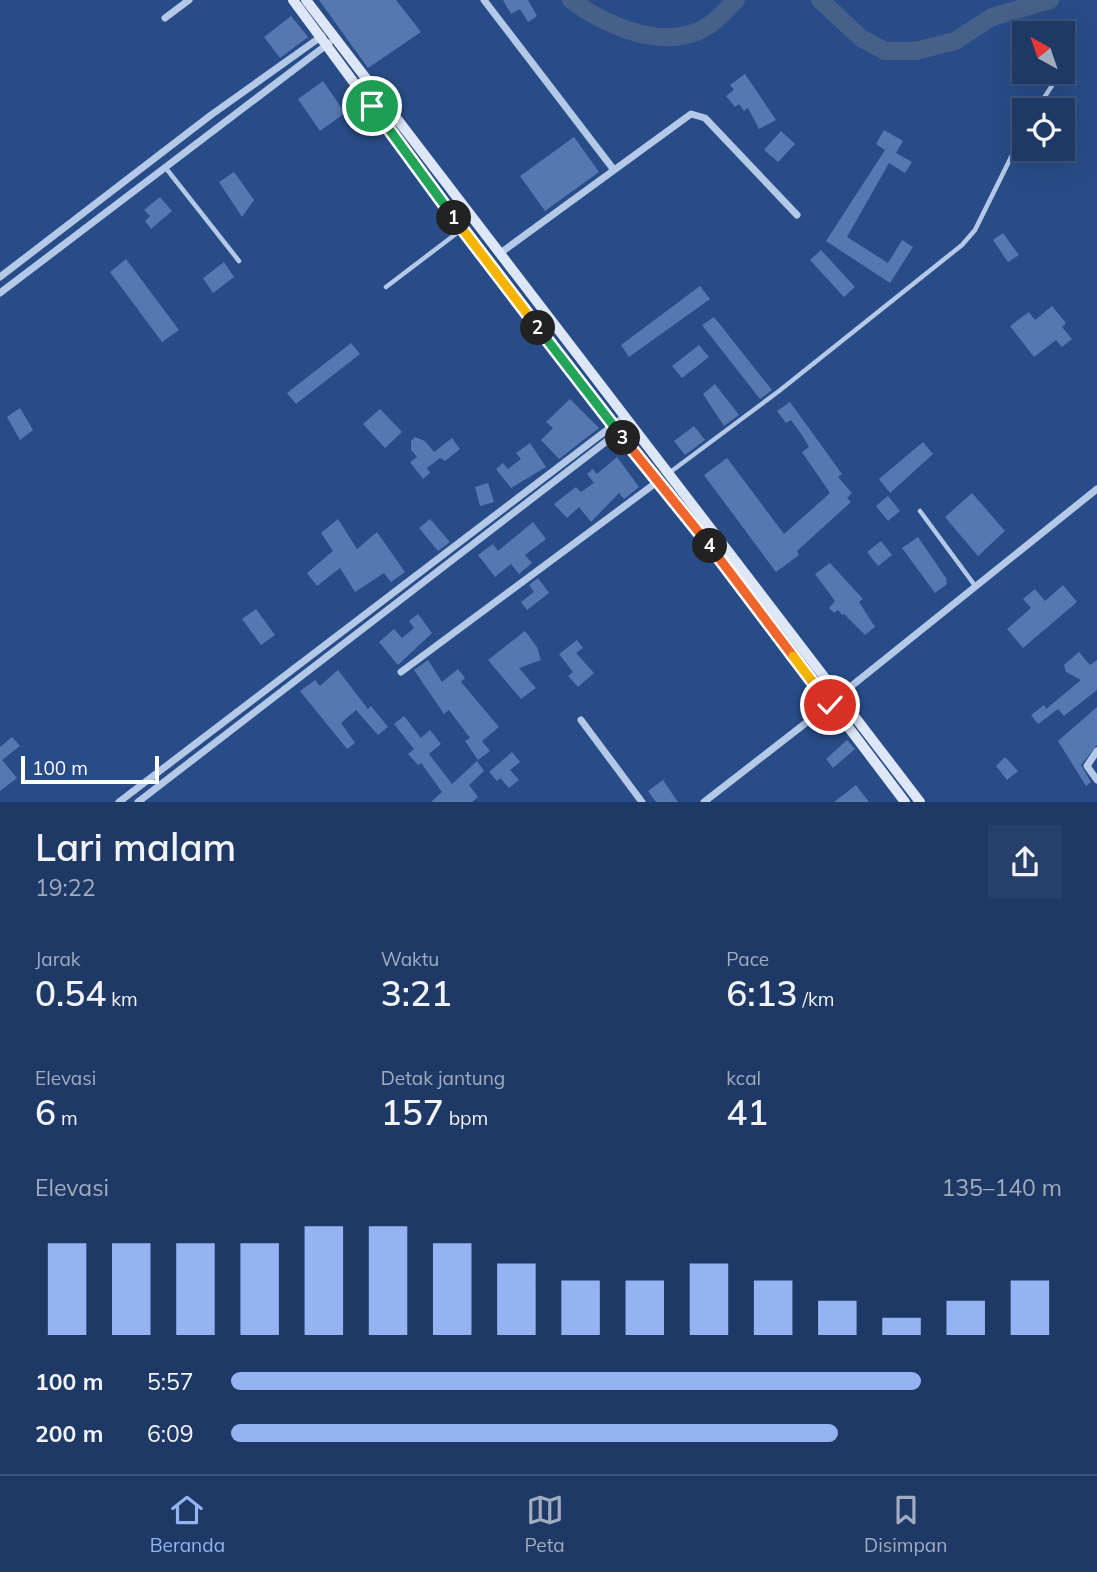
<!DOCTYPE html>
<html lang="id">
<head>
<meta charset="utf-8">
<style>
  body { margin:0; font-family:Mulish,sans-serif; background:#26406b; color:#f1f3f6; height:100vh; display:flex; flex-direction:column; font-size:26px; white-space:nowrap }
  * { box-sizing:border-box; margin:0 }
  p { font-size:23px; color:#a1acbf }
  .icon { flex:none; width:38px; height:38px; fill:none; stroke:currentColor; stroke-width:2; stroke-linecap:round; stroke-linejoin:round }
  .map { position:relative; height:802px; overflow:hidden }
  .sheet { display:flex; flex-direction:column; background:#1e3965; flex:1 }
  .sheet>* { flex:none }
  .needle { width:46px; rotate:320deg }
  .buttons { position:absolute; left:1012px; top:21px; display:grid; gap:14px }
  .buttons a { display:grid; place-items:center; width:63px; height:63px; border-radius:0px; background:#1e3965; box-shadow:0 7px 28px #0002,0 0 0 2px #3c5379; font-size:35px }
  .scale { position:absolute; left:21px; bottom:18px; width:138px; box-sizing:border-box; padding-left:7px; border:4px solid #fff; border-top:0; font-size:19px; line-height:24px; white-space:nowrap; color:#fff; -webkit-text-stroke:5px #284c87; paint-order:stroke }
  .pin { position:absolute; display:grid; place-items:center; width:60px; height:60px; color:#fff; margin:-30px; border:4px solid #fff; border-radius:50%; box-shadow:0 2px 7px #0007 }
  .km { position:absolute; width:35px; height:35px; margin:-18px; border-radius:50%; background:#222; color:#fff; font-size:19px; line-height:35px; text-align:center }
  .round { display:grid; place-items:center; flex:none; width:74px; height:74px; border-radius:0px; background:#26406b }
  .overview { display:flex; align-items:center; justify-content:space-between; height:119px; padding:0 35px }
  h1 { font-size:38px; font-weight:600; line-height:52px }
  .stats { display:grid; grid-template-columns:repeat(3,1fr); gap:10px; height:119px; padding:7px 35px }
  .stats div { display:grid; align-content:center }
  .stats b { font-size:35px; font-weight:600 }
  .stats small { font-size:19px; font-weight:400 }
  .stats p { font-size:19px }
  .chart { height:196px; padding:14px 35px }
  .chart p { display:flex; justify-content:space-between }
  .chart svg { width:100%; height:126px; margin-top:7px; stroke:#95b2f1; stroke-width:6 }
  ul { padding:0 35px; list-style:none; font-size:23px }
  li { display:grid; grid-template-columns:112px 84px 1fr; align-items:center; height:52px }
  li i { height:18px; border-radius:9px; background:#95b2f1 }
  .tab-bar { display:flex; justify-content:space-around; align-items:center; height:98px; border-top:2px solid #3c5379; background:#1e3965; font-size:19px; color:#a1acbf }
  .tab-bar a { display:grid; justify-items:center; gap:4px }
  .tab-bar .active { color:#95b2f1 }
  .map>svg:first-child { display:block }
  .lines { fill:none; stroke-linecap:round; stroke-linejoin:round }
  .river { stroke:#47608a; stroke-width:18 }
  .building { fill:#5578b0 }
  .lane { stroke:#b4c8e8; stroke-width:4.5 }
  .street { stroke:#b4c8e8; stroke-width:7 }
  .secondary { stroke:#dee7f7; stroke-width:10 }
  .split-1-casing { stroke:#fff; stroke-width:14 }
  .split-2-casing { stroke:#fff; stroke-width:14 }
  .split-3-casing { stroke:#fff; stroke-width:14 }
  .split-4-casing { stroke:#fff; stroke-width:14 }
  .split-5-casing { stroke:#fff; stroke-width:14 }
  .split-6-casing { stroke:#fff; stroke-width:14 }
  .split-1 { stroke:#22a559; stroke-width:9 }
  .split-2 { stroke:#f5b400; stroke-width:9 }
  .split-3 { stroke:#22a559; stroke-width:9 }
  .split-4 { stroke:#f0652b; stroke-width:9 }
  .split-5 { stroke:#f0652b; stroke-width:9 }
  .split-6 { stroke:#f5b400; stroke-width:9 }
</style>
</head>
<body>
<div class="map">
<svg width="1097" height="802" viewBox="0 0 1097 802">
  <rect width="100%" height="100%" fill="#284c87"/>
  <g class="lines">
    <path class="river" d="M571,0c31,23 82,47 122,33 18,-5 30,-20 43,-33
      M820,0l41,38 24,13h31l39,-10 37,-24 58,-17"/>
  </g>
  <path class="building" d="M319,0h77l25,32 -53,36z
    M503,0h25l9,16 -9,6 -8,-13 -9,5z
    M291,16l17,21 -28,21 -16,-21z
    M745,74l31,46 -17,9 -11,-21 -4,3 -5,-7 -4,3 -9,-11 8,-6 -4,-5z
    M323,81l22,32 -25,18 -22,-32z
    M884,130l19,11 -7,12 16,9 -7,11 -16,-10 -42,74 41,26 14,-23 11,7 -23,36 -64,-42 59,-91 -9,-6z
    M781,131l14,13 -17,18 -14,-12z
    M574,137l25,35 -54,39 -25,-35z
    M234,172l20,28 -12,17 -23,-35z
    M160,197l12,14 -21,18 -6,-8 5,-5 -6,-6z
    M1003,233l16,22 -11,7 -15,-22z
    M821,250l34,37 -11,10 -34,-37z
    M126,259l53,71 -17,12 -52,-70z
    M224,262l10,15 -21,16 -10,-15z
    M700,286l10,13 -81,58 -8,-12z
    M1052,306l14,17 -4,4 10,12 -10,8 -6,-7 -22,17 -24,-31 19,-14 6,8z
    M714,317l58,73 -12,9 -58,-74z
    M351,343l9,11 -64,50 -9,-11z
    M699,345l10,12 -27,21 -10,-12z
    M715,384l24,31 -15,11 -21,-32z
    M570,399l29,29 -40,31 -18,-19 12,-12 -7,-6z
    M790,402l52,72 -4,3 14,16 -5,5 4,4 -54,49 2,4 -23,17 -72,-97 23,-17 57,76 46,-41 -28,-41 7,-5 -7,-12 -11,-15 -5,3 -9,-12z
    M20,408l13,22 -13,10 -13,-23z
    M380,409l22,23 -17,16 -22,-24z
    M694,426l11,14 -20,15 -11,-14z
    M415,437l10,4 9,11 18,-14 8,11 -15,12 -5,-3 -13,10 3,5 -7,6 -13,-17 7,-5 -6,-7v-9z
    M923,442l10,12 -43,39 -11,-14z
    M530,443l16,24 -35,21 -15,-19 7,-6 5,6 13,-10 -5,-6z
    M617,457l22,30 -15,12 -5,-6 -28,29 -12,-15 -12,11 -13,-14 22,-17 5,5 13,-9 -7,-9 6,-5 4,5z
    M488,483l6,19 -14,4 -5,-19z
    M972,493l33,38 -27,25 -33,-39z
    M888,496l12,15 -12,10 -12,-15z
    M338,519l19,30 20,-17 28,40 -14,10 -7,-9 -29,19 -15,-24 -23,18 -10,-13 26,-22 -12,-18z
    M430,519l20,23 -12,9 -19,-23z
    M533,522l13,17 -21,16 7,8 -13,11 -8,-10 -16,13 -17,-22 15,-11 5,7z
    M918,537l28,41 1,6 -12,9 -33,-45z
    M881,541l11,14 -14,11 -11,-14z
    M830,563l33,36 -4,3 16,25 -10,8 -21,-21 -2,1 -4,-5 -4,3 -5,-5 6,-7 -20,-27z
    M538,578l11,15 -22,17 -6,-8 13,-10 -5,-7z
    M1063,585l14,17 -54,46 -16,-19 24,-21 -8,-9 12,-10 10,12z
    M256,609l19,26 -14,10 -19,-26z
    M418,614l14,19 -34,32 -19,-23 15,-13 8,9 12,-10 -5,-7z
    M525,631l12,16 4,13 -22,8 17,20 -15,11 -33,-39z
    M577,640l6,8 -7,5 18,20 -16,14 -10,-11 5,-4 -14,-18z
    M1079,652l11,13 7,-5v30l-33,26 -6,-7 -20,15 -7,-9 13,-10 2,4 35,-29 -15,-8 -2,-7z
    M428,660l14,22 16,-13 7,9 -4,4 38,45 -17,14 8,10 -12,9 -13,-19 5,-3 -21,-28 -5,4 -30,-44z
    M338,670l30,39 3,-3 17,21 -10,8 -22,-25 -15,13 14,20 -8,6 -47,-58 15,-11 5,6z
    M1097,707v38l-16,20 10,17 -5,4 -28,-45z
    M404,716l17,22 9,-8 11,14 -12,10 23,30 25,-23 7,10 -15,14 9,12 -6,5h-41l11,-10 -21,-29 -3,2 -10,-11 6,-5 -20,-25z
    M12,737l8,9 -18,14 15,18 -17,13v-44z
    M847,740l8,9 -22,19 -7,-9z
    M512,752l8,10 -10,8 9,10 -10,8 -9,-10 -3,3 -8,-9z
    M1005,757l13,14 -11,9 -11,-14z
    M663,780l15,22h-22l-8,-11z
    M856,785l13,17h-35z"/>
  <g class="lines">
    <path class="lane" d="M1036,110l25,-38
      M165,167l74,94
      M386,287l75,-57
      M669,473l110,-82 183,-146 13,-15 49,-99
      M920,511l56,76"/>
    <path class="street" d="M484,0l130,170
      M165,18l24,-18
      M499,254l192,-140 14,4 92,97
      M0,277l211,-162 111,-79
      M0,293l329,-250
      M401,672l256,-190
      M839,696l258,-207
      M581,720l61,82
      M1097,751l-10,15 10,14
      M119,802l505,-385
      M138,802l491,-378
      M704,802l125,-97"/>
    <path class="secondary" d="M293,0l169,229 195,253 71,86 177,234
      M306,0l614,802"/>
  </g>
  <g class="lines">
    <g class="split-1-casing">
      <path id="split-1" d="M372,106l82,112"/>
    </g>
    <g class="split-2-casing">
      <path id="split-2" d="M454,218l84,110"/>
    </g>
    <g class="split-3-casing">
      <path id="split-3" d="M538,328l85,110"/>
    </g>
    <g class="split-4-casing">
      <path id="split-4" d="M623,438l87,108"/>
    </g>
    <g class="split-5-casing">
      <path id="split-5" d="M710,546l83,110"/>
    </g>
    <g class="split-6-casing">
      <path id="split-6" d="M793,656l37,49"/>
    </g>
    <use href="#split-1" class="split-1"/>
    <use href="#split-2" class="split-2"/>
    <use href="#split-3" class="split-3"/>
    <use href="#split-4" class="split-4"/>
    <use href="#split-5" class="split-5"/>
    <use href="#split-6" class="split-6"/>
  </g>
</svg>
<div class="buttons">
<a><svg class="needle" viewBox="-14 -14 28 28"><path d="M0-13l5 13h-10z" fill="#e53935"/><path d="M0 13l5-13h-10z" fill="#a1acbf"/></svg></a>
<a><svg class="icon" aria-label="locate" viewBox="0 0 24 24"><circle cx="12" cy="12" r="6"/><path d="M12 2v4M12 18v4M2 12h4M18 12h4"/></svg></a>
</div>
<div class="scale">100 m</div>
<div class="pin" style="left:372px;top:106px;background:#1e9e55"><svg class="icon" aria-label="arrive" viewBox="0 0 24 24"><path d="M6 21V4h12l-3 4 3 4H6"/></svg></div>
<div class="pin" style="left:830px;top:705px;background:#d93025"><svg class="icon" aria-label="check" viewBox="0 0 24 24"><path d="M5 12l5 5 9-10"/></svg></div>
<b class="km" style="left:454px;top:218px">1</b>
<b class="km" style="left:538px;top:328px">2</b>
<b class="km" style="left:623px;top:438px">3</b>
<b class="km" style="left:710px;top:546px">4</b>
</div>
<section class="sheet">
<div class="overview"><div><h1>Lari malam</h1><p>19:22</p></div><a class="round"><svg class="icon" aria-label="share" viewBox="0 0 24 24"><path d="M12 15V3M7 8l5-5 5 5M5 13v7h14v-7"/></svg></a></div>
<div class="stats">
<div><p>Jarak</p><b>0.54<small> km</small></b></div>
<div><p>Waktu</p><b>3:21</b></div>
<div><p>Pace</p><b>6:13<small> /km</small></b></div>
</div>
<div class="stats">
<div><p>Elevasi</p><b>6<small> m</small></b></div>
<div><p>Detak jantung</p><b>157<small> bpm</small></b></div>
<div><p>kcal</p><b>41</b></div>
</div>
<div class="chart"><p><span>Elevasi</span>135–140 m</p>
<svg viewBox="0 0 160 44" preserveAspectRatio="none"><path d="M5 44V12M15 44V12M25 44V12M35 44V12M45 44V6M55 44V6M65 44V12M75 44V19M85 44V25M95 44V25M105 44V19M115 44V25M125 44V32M135 44V38M145 44V32M155 44V25"/></svg>
</div>
<ul>
<li><b>100 m</b>5:57<i style="width:83%"></i></li>
<li><b>200 m</b>6:09<i style="width:73%"></i></li>
</ul>
</section>
<nav class="tab-bar">
<a class="active"><svg class="icon" aria-label="home" viewBox="0 0 24 24"><path d="M3 11l9-7 9 7M6 9v11h12V9"/></svg>Beranda</a>
<a><svg class="icon" aria-label="map" viewBox="0 0 24 24"><path d="M3 6l6-2 6 2 6-2v14l-6 2-6-2-6 2zM9 4v14M15 6v14"/></svg>Peta</a>
<a><svg class="icon" aria-label="saved" viewBox="0 0 24 24"><path d="M7 4h10v16l-5-4-5 4z"/></svg>Disimpan</a>
</nav>
</body>
</html>
